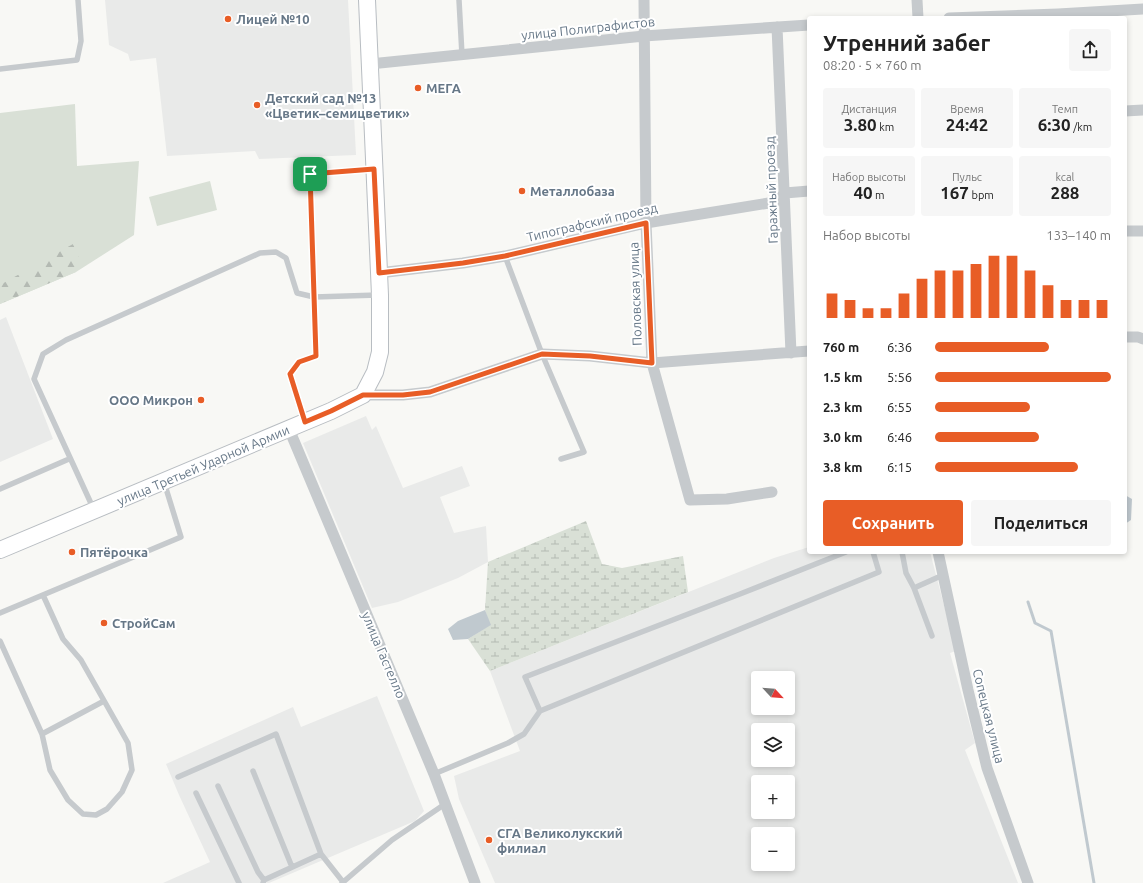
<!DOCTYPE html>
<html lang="ru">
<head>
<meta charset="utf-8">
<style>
  body { margin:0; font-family:Ubuntu,sans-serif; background:#f6f6f6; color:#222; height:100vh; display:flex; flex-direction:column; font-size:15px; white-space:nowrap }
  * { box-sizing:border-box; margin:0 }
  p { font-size:13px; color:#767676 }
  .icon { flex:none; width:22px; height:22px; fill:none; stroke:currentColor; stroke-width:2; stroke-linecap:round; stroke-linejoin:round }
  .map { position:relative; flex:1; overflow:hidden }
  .side { position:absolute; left:807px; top:16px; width:320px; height:538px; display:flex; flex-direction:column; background:#fff; border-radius:4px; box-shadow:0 2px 6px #0003 }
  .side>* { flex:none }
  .needle { width:26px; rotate:116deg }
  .buttons { position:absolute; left:751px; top:671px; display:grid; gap:8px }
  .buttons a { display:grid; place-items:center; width:44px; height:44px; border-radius:4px; background:#fff; box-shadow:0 2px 6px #0003; font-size:20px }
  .pin { position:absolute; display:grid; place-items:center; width:34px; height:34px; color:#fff; margin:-17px; border-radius:8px; box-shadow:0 2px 6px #0006 }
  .round { display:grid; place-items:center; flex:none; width:42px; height:42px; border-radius:4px; background:#f6f6f6 }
  .head { display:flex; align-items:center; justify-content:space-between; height:68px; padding:0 16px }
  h1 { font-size:22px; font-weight:700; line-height:30px }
  .metrics { display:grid; grid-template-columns:repeat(3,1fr); gap:6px; height:68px; padding:4px 16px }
  .metrics div { display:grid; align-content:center; border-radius:4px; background:#f6f6f6; text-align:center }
  .metrics b { font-size:17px; font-weight:700 }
  .metrics small { font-size:11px; font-weight:400 }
  .metrics p { font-size:11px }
  .chart { height:112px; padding:8px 16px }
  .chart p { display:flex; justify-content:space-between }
  .chart svg { width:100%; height:72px; margin-top:4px; stroke:#e85d26; stroke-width:6 }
  .button { display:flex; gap:8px; margin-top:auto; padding:8px 16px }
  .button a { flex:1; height:46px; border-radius:4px; background:#e85d26; color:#fff; font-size:16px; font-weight:700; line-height:46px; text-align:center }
  .button a+a { background:#f6f6f6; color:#222 }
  ul { padding:0 16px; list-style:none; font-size:13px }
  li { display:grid; grid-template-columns:64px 48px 1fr; align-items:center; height:30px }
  li i { height:10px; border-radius:5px; background:#e85d26 }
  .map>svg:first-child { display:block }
  .built { fill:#e9eae9; fill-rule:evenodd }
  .green { fill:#d9e0d6 }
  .forest { fill:url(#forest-firs) }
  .wetland { fill:url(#wetland-marsh) }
  .water { fill:#c0c9cf }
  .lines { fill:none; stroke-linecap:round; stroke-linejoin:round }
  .stream { stroke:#c0c9cf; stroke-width:3 }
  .secondary-casing { stroke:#b8bdc2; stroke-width:18 }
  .service { stroke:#c6cacd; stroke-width:5.5 }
  .minor { stroke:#c6cacd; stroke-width:11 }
  .secondary { stroke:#fff; stroke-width:16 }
  .route-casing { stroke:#fff; stroke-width:8 }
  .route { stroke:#e85d26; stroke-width:5 }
  .poi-dot { fill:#e85d26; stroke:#fff; stroke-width:1.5 }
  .labels { text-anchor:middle; stroke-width:4; stroke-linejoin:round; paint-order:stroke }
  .poi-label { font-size:13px; font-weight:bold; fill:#667787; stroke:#fff; text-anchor:start }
  .street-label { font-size:13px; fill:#667787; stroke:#fff }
</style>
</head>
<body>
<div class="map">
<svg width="1143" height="883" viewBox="0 0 1143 883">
  <defs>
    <pattern id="forest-firs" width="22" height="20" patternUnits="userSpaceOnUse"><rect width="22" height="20" fill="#d9e0d6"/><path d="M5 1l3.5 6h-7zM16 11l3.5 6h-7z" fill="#b4bab3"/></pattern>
    <pattern id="wetland-marsh" width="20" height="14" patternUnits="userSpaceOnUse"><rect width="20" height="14" fill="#d9e0d6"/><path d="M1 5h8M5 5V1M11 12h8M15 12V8" fill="none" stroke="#b4bab3"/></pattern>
  </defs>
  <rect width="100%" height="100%" fill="#f8f8f5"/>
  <path class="built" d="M105,0h243l8,155 -97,4 -4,-8 -88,5 -11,-98 -26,3 -2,-7 -19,-9z
    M6,317l47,122 -53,23v-142z
    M366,416l6,14 4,-4 27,62 59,-22 8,20 -30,11 14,36 32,-7 2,36 -30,16 -60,24 -26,6 -69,-165z
    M809,547v5h121l26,99 -6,2 25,90 -10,7 53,133h-523l-36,-84 -5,-23 66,-25 -30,-80 284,-113zM758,678h30v30h-30zM758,730h30v30h-30zM758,782h30v30h-30zM758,834h30v30h-30z
    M377,696l47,115 -9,10 -146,62h-106l47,-21 -31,-67 -13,-31 127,-57 8,20z"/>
  <path class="green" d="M75,104l2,62 62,-5 -5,74 -58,37 -76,32v-191z
    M210,181l7,29 -60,16 -8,-29z"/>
  <path class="forest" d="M73,244l6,12 -3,16 -76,32v-19z"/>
  <path class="wetland" d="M586,521l16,43 20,4 61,-12 5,36 -198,79 -22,-32 22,-14 -5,-15 3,-48z"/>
  <path class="water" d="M1125,495l7,4 -1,21 -6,4z
    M485,610l6,15 -23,14 -15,1 -5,-11 10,-8z"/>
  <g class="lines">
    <path class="stream" d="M1028,602l7,21 16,8 43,252"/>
    <g class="secondary-casing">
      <path id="secondary" d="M0,550l331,-139 32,-16 12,-23 5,-20v-57l-13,-295"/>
    </g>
    <path class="service" d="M459,0l3,55
      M0,69l77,-9 4,-19 -3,-41
      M505,256l37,98 42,98 -23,7
      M305,420l-15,-46 9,-12 17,-6 -6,-182 62,-4
      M0,489l69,-30
      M94,510l-60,-131 9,-25 23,-14 194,-87 16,-1 10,6 11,35 17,4 64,-2
      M902,552l4,21 8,15 18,48
      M914,588l29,-13
      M0,613l181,-76 -17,-55
      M0,641l42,93 8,36 18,30 15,14 13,1 11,-6 15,-17 10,-22 -4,-27 -47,-83 -18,-21 -20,-44
      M540,711l-15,-34 215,-83 106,-42
      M42,734l62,-33
      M253,771l39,96
      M434,774l74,-31 16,-9 16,-23 339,-139 -6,-20
      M178,777l98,-43 45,120 22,28
      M218,786l40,86 6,8
      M196,793l43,90
      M263,883l1,-3 57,-26
      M342,883l50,-43 53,-36"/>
    <path class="minor" d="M644,0l2,223 6,140 38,137 37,-1 45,-7
      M917,0l1,18
      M949,18l109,-4 85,-5
      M777,27l14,326
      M370,64l274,-28 165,-11
      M1125,111l18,-1
      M1125,231h18
      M379,273l84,-10 42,-7 141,-33 129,-21 10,-9 24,-2
      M1125,337h13l5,2
      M363,395h40l27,-3 112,-38 48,2 62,7 157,-12
      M289,429l145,345 41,109
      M938,552l30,138 19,78 41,115"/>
    <use href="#secondary" class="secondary"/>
  </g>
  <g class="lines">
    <g class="route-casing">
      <path id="route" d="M374,169l5,104 84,-10 42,-7 141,-33 6,140 -62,-7 -48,-2 -112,38 -27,3h-40l-32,16 -26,11 -15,-48 9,-12 17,-6 -6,-182z"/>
    </g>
    <use href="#route" class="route"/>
  </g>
  <g class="poi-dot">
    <circle cx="228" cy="19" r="4"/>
    <circle cx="418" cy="88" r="4"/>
    <circle cx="257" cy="105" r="4"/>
    <circle cx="522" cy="191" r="4"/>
    <circle cx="201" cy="400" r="4"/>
    <circle cx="72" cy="552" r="4"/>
    <circle cx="104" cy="623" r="4"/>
    <circle cx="489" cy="840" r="4"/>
  </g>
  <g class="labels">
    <g class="poi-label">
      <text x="236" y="24">Лицей №10</text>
      <text x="426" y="93">МЕГА</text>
      <text x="265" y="103">Детский сад №13<tspan x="265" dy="15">«Цветик–семицветик»</tspan></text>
      <text x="530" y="196">Металлобаза</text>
      <text x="193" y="405" text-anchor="end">ООО Микрон</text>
      <text x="80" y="557">Пятёрочка</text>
      <text x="112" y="628">СтройСам</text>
      <text x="497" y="838">СГА Великолукский<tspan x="497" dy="15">филиал</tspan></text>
    </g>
    <g class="street-label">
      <text transform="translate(588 28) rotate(-6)" y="5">улица Полиграфистов</text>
      <text transform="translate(771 190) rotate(-92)" y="5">Гаражный проезд</text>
      <text transform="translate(592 222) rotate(-13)" y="5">Типографский проезд</text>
      <text transform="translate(635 294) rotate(-92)" y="5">Половская улица</text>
      <text transform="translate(203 465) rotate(-23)" y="5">улица Третьей Ударной Армии</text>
      <text transform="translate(384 655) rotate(67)" y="5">улица Гастелло</text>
      <text transform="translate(989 716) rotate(76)" y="5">Сопецкая улица</text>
    </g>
  </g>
</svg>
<div class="buttons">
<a><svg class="needle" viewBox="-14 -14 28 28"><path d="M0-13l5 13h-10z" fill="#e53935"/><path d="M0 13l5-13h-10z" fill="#767676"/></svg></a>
<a><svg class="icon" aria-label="layers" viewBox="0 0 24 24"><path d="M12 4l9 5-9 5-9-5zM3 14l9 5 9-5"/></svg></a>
<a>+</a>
<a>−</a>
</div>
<div class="pin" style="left:310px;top:174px;background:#1e9e55"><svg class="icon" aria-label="arrive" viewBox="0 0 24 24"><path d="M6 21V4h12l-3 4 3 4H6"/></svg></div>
<section class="side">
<div class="head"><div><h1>Утренний забег</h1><p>08:20 · 5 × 760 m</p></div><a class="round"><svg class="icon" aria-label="share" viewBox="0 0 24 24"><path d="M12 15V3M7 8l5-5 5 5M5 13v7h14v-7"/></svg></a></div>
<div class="metrics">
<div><p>Дистанция</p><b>3.80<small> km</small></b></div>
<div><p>Время</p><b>24:42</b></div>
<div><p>Темп</p><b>6:30<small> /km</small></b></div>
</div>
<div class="metrics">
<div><p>Набор высоты</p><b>40<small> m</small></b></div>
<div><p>Пульс</p><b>167<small> bpm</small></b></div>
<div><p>kcal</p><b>288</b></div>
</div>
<div class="chart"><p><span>Набор высоты</span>133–140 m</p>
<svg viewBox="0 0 160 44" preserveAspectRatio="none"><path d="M5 44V29M15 44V33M25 44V38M35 44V38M45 44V29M55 44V20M65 44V15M75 44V15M85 44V11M95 44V6M105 44V6M115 44V15M125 44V24M135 44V33M145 44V33M155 44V33"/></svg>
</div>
<ul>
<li><b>760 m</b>6:36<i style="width:65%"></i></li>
<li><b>1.5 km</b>5:56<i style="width:100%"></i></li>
<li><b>2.3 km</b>6:55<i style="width:54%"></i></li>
<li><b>3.0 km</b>6:46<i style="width:59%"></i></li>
<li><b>3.8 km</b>6:15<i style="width:81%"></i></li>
</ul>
<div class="button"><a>Сохранить</a><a>Поделиться</a></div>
</section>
</div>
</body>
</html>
